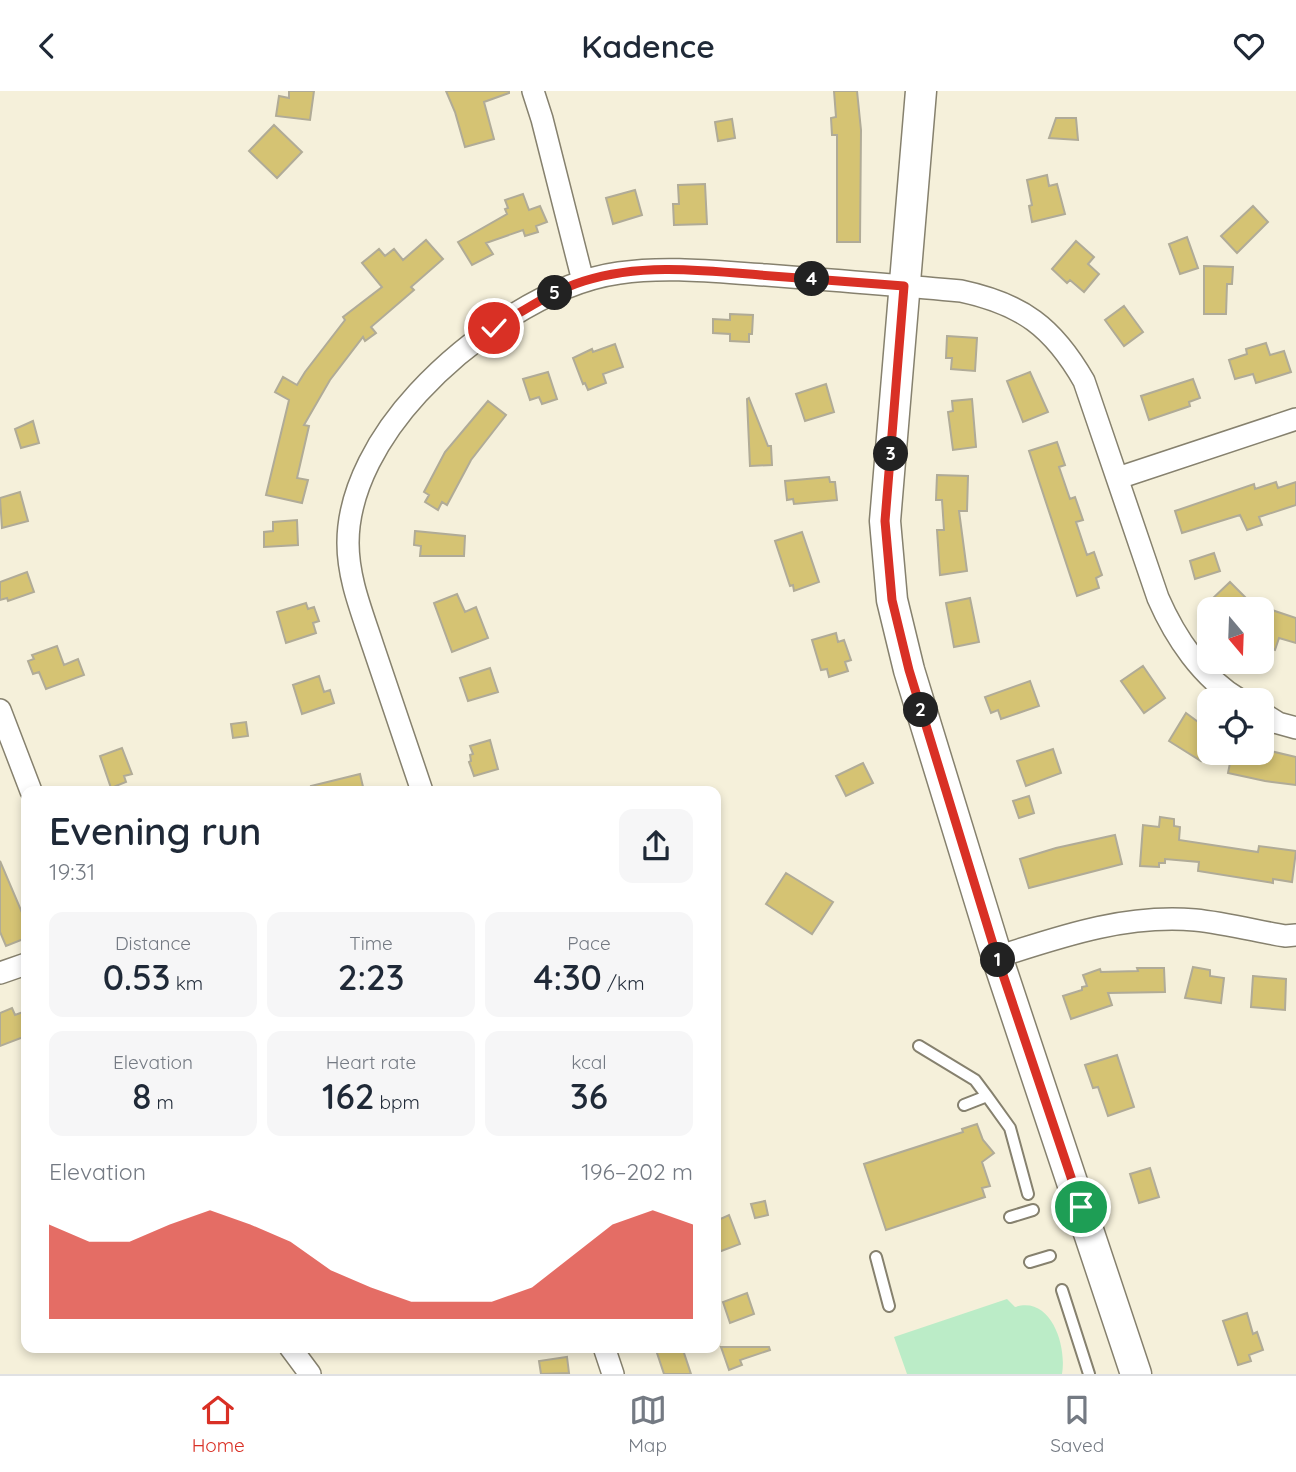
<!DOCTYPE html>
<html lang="en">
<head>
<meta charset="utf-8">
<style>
  body { margin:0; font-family:Quicksand,sans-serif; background:#f6f6f7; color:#1f2937; height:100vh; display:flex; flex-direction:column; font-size:26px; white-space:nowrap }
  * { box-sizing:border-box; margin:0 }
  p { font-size:23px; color:#747a83 }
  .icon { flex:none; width:38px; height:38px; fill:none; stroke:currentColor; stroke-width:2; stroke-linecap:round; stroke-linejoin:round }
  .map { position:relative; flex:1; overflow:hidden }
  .drawer { position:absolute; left:21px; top:695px; width:700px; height:567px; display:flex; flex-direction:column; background:#fff; border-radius:14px; box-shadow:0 4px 10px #0003 }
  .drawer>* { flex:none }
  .needle { width:46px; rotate:161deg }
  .tools { position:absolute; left:1197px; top:506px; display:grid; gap:14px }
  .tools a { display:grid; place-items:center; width:77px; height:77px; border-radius:14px; background:#fff; box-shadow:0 4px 10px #0003; font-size:35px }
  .pin { position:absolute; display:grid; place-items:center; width:60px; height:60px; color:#fff; margin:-30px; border:4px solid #fff; border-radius:50%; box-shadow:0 2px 7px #0007 }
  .km { position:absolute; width:35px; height:35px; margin:-18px; border-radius:50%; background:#222; color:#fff; font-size:19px; line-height:35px; text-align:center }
  .round { display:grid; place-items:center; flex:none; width:74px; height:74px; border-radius:14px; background:#f6f6f7 }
  .overview { display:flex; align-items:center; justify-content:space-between; height:119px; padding:0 28px }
  h1 { font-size:38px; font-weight:600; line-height:52px }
  .stats { display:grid; grid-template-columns:repeat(3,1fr); gap:10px; height:119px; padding:7px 28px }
  .stats div { display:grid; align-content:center; border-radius:14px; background:#f6f6f7; text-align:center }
  .stats b { font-size:35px; font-weight:600 }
  .stats small { font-size:19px; font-weight:400 }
  .stats p { font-size:19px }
  .chart { height:196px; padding:14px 28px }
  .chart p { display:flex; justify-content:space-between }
  .chart svg { width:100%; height:126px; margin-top:7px; fill:#d93025; opacity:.7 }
  header { display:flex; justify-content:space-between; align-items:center; height:91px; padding:0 28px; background:#fff; font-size:32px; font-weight:600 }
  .tab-bar { display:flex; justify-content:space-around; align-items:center; height:98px; border-top:2px solid #e0e1e3; background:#fff; font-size:19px; color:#747a83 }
  .tab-bar a { display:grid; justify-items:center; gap:4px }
  .tab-bar .current { color:#d93025 }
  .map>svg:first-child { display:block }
  .green { fill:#bbecc7 }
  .building { fill:#d5c373; stroke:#b0ab97; stroke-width:2 }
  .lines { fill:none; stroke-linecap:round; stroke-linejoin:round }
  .lane-casing { stroke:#86816e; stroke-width:14 }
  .street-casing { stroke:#86816e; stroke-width:24 }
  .secondary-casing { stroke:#86816e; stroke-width:33 }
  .lane { stroke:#fff; stroke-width:10 }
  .street { stroke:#fff; stroke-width:21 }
  .secondary { stroke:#fff; stroke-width:30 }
  .route-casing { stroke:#fff; stroke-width:14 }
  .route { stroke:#d93025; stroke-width:9 }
</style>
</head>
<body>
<header><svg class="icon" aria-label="back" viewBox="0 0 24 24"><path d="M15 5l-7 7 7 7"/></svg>Kadence<svg class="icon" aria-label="heart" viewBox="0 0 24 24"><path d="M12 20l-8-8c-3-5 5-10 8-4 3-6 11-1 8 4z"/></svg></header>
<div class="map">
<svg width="1296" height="1283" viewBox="0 0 1296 1283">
  <rect width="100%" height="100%" fill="#f5f0da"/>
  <path class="green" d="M1007,1208l8,8c36,-12 52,39 47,67h-155l-13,-37z"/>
  <path class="building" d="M289,0h25l-4,29 -34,-4 3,-20 10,2z
    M446,0h63v2l-25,9 10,37 -29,8 -10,-35z
    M834,0h23l4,39 -1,112h-23v-107h-5l-1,-17 5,-1z
    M1056,27h20l2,22 -29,-2z
    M732,28l3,19 -17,3 -3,-19z
    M274,34l28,27 -25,26 -28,-27z
    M1047,84l2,11 8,-2 8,30 -33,8 -3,-16 3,-1 -5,-25z
    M705,93l2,40 -33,1 -1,-21h6l-1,-19z
    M635,99l7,25 -29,9 -7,-26z
    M523,103l6,16 11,-4 7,16 -11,4 2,6 -13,4 -2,-6 -37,13 7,11 -21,11 -14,-23 49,-28 -2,-5 3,-1 -3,-8z
    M1253,115l15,16 -31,31 -16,-17z
    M1187,146l11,31 -18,6 -11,-30z
    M426,149l17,19 -32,28 3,3 -43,37 5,6 -11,8 -2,-4 -33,43 -26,45 5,1 -12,52 11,2 -6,23 -36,-8 23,-95 -14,-8 8,-15 14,8 8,-13 40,-52 -2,-3 39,-30 -20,-24 17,-14 6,7 9,-7 9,11z
    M1076,150l18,16 -6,7 11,10 -15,18 -14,-12 -3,3 -15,-14z
    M1204,175l29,1 -1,17h-5l-1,30h-22z
    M1124,215l19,26 -19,14 -19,-26z
    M730,223l23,1 -1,19h-3v8l-19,-1v-7l-17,-1v-14l17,1z
    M947,245l30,2 -2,33 -24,-2 1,-11h-6z
    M1266,252l4,12 14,-4 7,21 -35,11 -3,-9 -18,5 -6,-19 18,-6 -1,-5z
    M615,253l8,23 -20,7 3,9 -18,7 -3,-7 -2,1 -10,-26 19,-9 1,3z
    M548,281l9,27 -15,5 -3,-7 -9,3 -7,-21z
    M1030,281l18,40 -25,10 -16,-41z
    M1193,288l7,19 -11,4 1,4 -41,14 -8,-24z
    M826,293l8,28 -29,9 -9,-27z
    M749,307l19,48h3l1,19 -22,1 -3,-67z
    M972,308l4,48 -23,3 -5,-38 5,-1 -1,-10z
    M488,310l18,14 -35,45 -24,45 -5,-3 -4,8 -13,-8 4,-7 -5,-3 21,-40z
    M33,330l6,22 -18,5 -6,-19z
    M1057,351l8,23 -6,2 11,32 5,-2 8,23 -7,2 11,33 7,-3 8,23 -6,3 3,10 -22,8 -48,-145z
    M937,384l31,1 -1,35h-8l8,60 -27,4 -3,-45h7l-2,-30h-6z
    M829,386l1,5h5l2,18 -43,4 -1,-5 -6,1 -2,-19z
    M1276,391l2,6 18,-6v23l-37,12 3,8 -15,5 -7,-15 -58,18 -7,-22 79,-27 1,5z
    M20,401l8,29 -26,7 -2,-30z
    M297,429l1,25 -34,2v-15l9,-1v-9z
    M415,440l50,5 -1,20h-44l1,-10 -7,-1z
    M802,441l17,50 -25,9 -1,-6 -3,1 -15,-45z
    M1214,462l6,18 -25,8 -5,-18z
    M27,481l7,20 -26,9 -1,-3 -7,2v-18z
    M1230,491l27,27h-37l-9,-9z
    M457,503l8,18 11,-5 12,31 -36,14 -18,-49z
    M970,507l9,44 -25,5 -8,-44z
    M306,512l2,6 6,-2 5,14 -6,2 3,10 -30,10 -9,-31z
    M1269,518l27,9v25l-17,-5 -4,12 -13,-5v-14z
    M836,542l2,9 6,-2 7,20 -6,2 3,9 -19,6 -2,-8 -6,1 -9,-30z
    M57,555l7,19 14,-6 6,16 -38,14 -7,-17 -6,2 -5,-13 6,-2 -2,-4z
    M1143,575l22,32 -21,15 -23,-32z
    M490,577l8,24 -30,9 -8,-23z
    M319,585l5,16 6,-2 4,13 -32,11 -9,-29z
    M1030,590l9,25 -38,13 -3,-9 -7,3 -6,-16z
    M1186,622l23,17v18l-8,13 -32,-20z
    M246,631l2,14 -15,2 -2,-14z
    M490,649l8,29 -24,7 -5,-14 2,-1 -1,-6 3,-1 -3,-8z
    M122,657l10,26 -8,2 2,6 -15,6 -11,-32z
    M1053,658l8,24 -35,13 -9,-25z
    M1262,658l34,8v28l-31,-4 -37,-8 4,-20h30z
    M863,672l10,20 -27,13 -10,-20z
    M360,683l4,17h-52l-1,-5z
    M1029,705l5,17 -15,5 -6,-17z
    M1160,726l14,2v7l6,1 -1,13 79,12 1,-6 37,5 -4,31 -19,-3v4l-75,-12 1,-9 -34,-3v4h-6v4l-19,-1 3,-41 16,2z
    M1115,744l7,29 -93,24 -9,-29 36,-11z
    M0,770l26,61v16l-20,8 -6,-14z
    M786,782l47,29 -21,32 -46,-30z
    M1193,876l17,3v6l14,2 -3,25 -36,-5z
    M1137,877h27l1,24 -57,1 4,12 -41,14 -8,-23 19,-6v-3l5,-1 -4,-11 17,-6 1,3 37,-1z
    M1253,885l33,3 -1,31 -34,-3z
    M12,917l3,7 11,-4v25l-26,10v-33z
    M1117,964l17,52 -26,9 -10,-29 -5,1 -8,-23z
    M977,1033l6,16 11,13 -12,9 8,24 -8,2 3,9 -99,33 -22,-66 99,-32 -1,-3z
    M1150,1077l9,29 -20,6 -9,-29z
    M765,1110l3,14 -13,3 -4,-14z
    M729,1124l11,29 -24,9v-32z
    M747,1202l7,21 -24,9 -7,-21z
    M1247,1222l6,21 4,-2 6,18 -14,5 2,6 -13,4 -15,-44z
    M655,1256h27l9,27h-27z
    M721,1256h48l1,3 -30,10 2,5 -13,5z
    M567,1266l2,16 -28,1 -2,-13z"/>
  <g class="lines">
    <g class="lane-casing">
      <path id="lane" d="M919,955l56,34 12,16 23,32 18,66
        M964,1014l23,-9
        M1010,1126l23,-7
        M876,1166l13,49
        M1030,1171l20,-6
        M1062,1199l27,84"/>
    </g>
    <g class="street-casing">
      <path id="street" d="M533,0l9,28 41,162
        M1118,387l178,-59
        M0,619l31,81
        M1262,622l16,10 18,5
        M422,700c-16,-48 -33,-97 -49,-145 -11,-34 -25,-67 -25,-103 0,-55 33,-110 70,-150 48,-52 129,-110 201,-120 48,-7 99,-1 147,2 65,5 130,10 195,16 61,13 92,36 123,90l74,217c17,39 44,80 82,102
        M997,866c65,-21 129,-43 198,-37 30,3 61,11 90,16l11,-1
        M0,882l26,-9
        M290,1256l20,27
        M604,1256l9,27"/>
    </g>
    <g class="secondary-casing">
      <path id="secondary" d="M921,0l-36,430 7,79 17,70 88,287 139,417"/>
    </g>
    <use href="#lane" class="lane"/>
    <use href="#street" class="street"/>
    <use href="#secondary" class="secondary"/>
  </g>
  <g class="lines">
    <g class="route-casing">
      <path id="route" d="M494,237c29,-17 58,-37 90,-47 56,-18 118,-11 176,-6 48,4 96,7 144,11l-19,235 7,79 17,70 88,287 84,250"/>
    </g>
    <use href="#route" class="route"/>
  </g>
</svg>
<div class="tools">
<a><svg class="needle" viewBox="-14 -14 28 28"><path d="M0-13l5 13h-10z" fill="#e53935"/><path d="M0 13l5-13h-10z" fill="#747a83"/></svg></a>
<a><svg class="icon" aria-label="locate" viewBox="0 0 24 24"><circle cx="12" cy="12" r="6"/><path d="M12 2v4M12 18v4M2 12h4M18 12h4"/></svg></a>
</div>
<div class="pin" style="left:1081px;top:1116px;background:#1e9e55"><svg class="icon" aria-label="arrive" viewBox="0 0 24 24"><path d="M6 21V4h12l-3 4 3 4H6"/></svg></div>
<div class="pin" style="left:494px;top:237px;background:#d93025"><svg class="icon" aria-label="check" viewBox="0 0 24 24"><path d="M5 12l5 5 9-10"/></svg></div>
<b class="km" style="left:998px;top:869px">1</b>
<b class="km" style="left:921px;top:619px">2</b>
<b class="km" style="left:891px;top:363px">3</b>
<b class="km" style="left:812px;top:188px">4</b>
<b class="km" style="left:555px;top:202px">5</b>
<section class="drawer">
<div class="overview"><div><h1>Evening run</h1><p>19:31</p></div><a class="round"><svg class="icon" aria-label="share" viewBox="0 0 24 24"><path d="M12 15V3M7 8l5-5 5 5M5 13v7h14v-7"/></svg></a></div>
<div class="stats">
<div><p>Distance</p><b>0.53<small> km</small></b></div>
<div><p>Time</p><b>2:23</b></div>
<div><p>Pace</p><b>4:30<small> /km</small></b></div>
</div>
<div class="stats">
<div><p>Elevation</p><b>8<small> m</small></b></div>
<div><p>Heart rate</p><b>162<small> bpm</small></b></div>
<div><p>kcal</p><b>36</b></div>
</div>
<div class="chart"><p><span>Elevation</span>196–202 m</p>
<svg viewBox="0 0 160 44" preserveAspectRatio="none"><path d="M0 44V11L10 17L20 17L30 11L40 6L50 11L60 17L70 27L80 33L90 38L100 38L110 38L120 33L130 22L140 11L150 6L160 11V44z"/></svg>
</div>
</section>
</div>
<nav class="tab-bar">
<a class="current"><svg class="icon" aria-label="home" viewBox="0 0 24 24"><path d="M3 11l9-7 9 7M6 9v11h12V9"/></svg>Home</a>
<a><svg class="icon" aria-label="map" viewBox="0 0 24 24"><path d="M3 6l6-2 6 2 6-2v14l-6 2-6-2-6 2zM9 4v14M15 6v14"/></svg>Map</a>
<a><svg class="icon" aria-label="saved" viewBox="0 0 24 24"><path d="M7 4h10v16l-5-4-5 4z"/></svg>Saved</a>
</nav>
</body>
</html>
